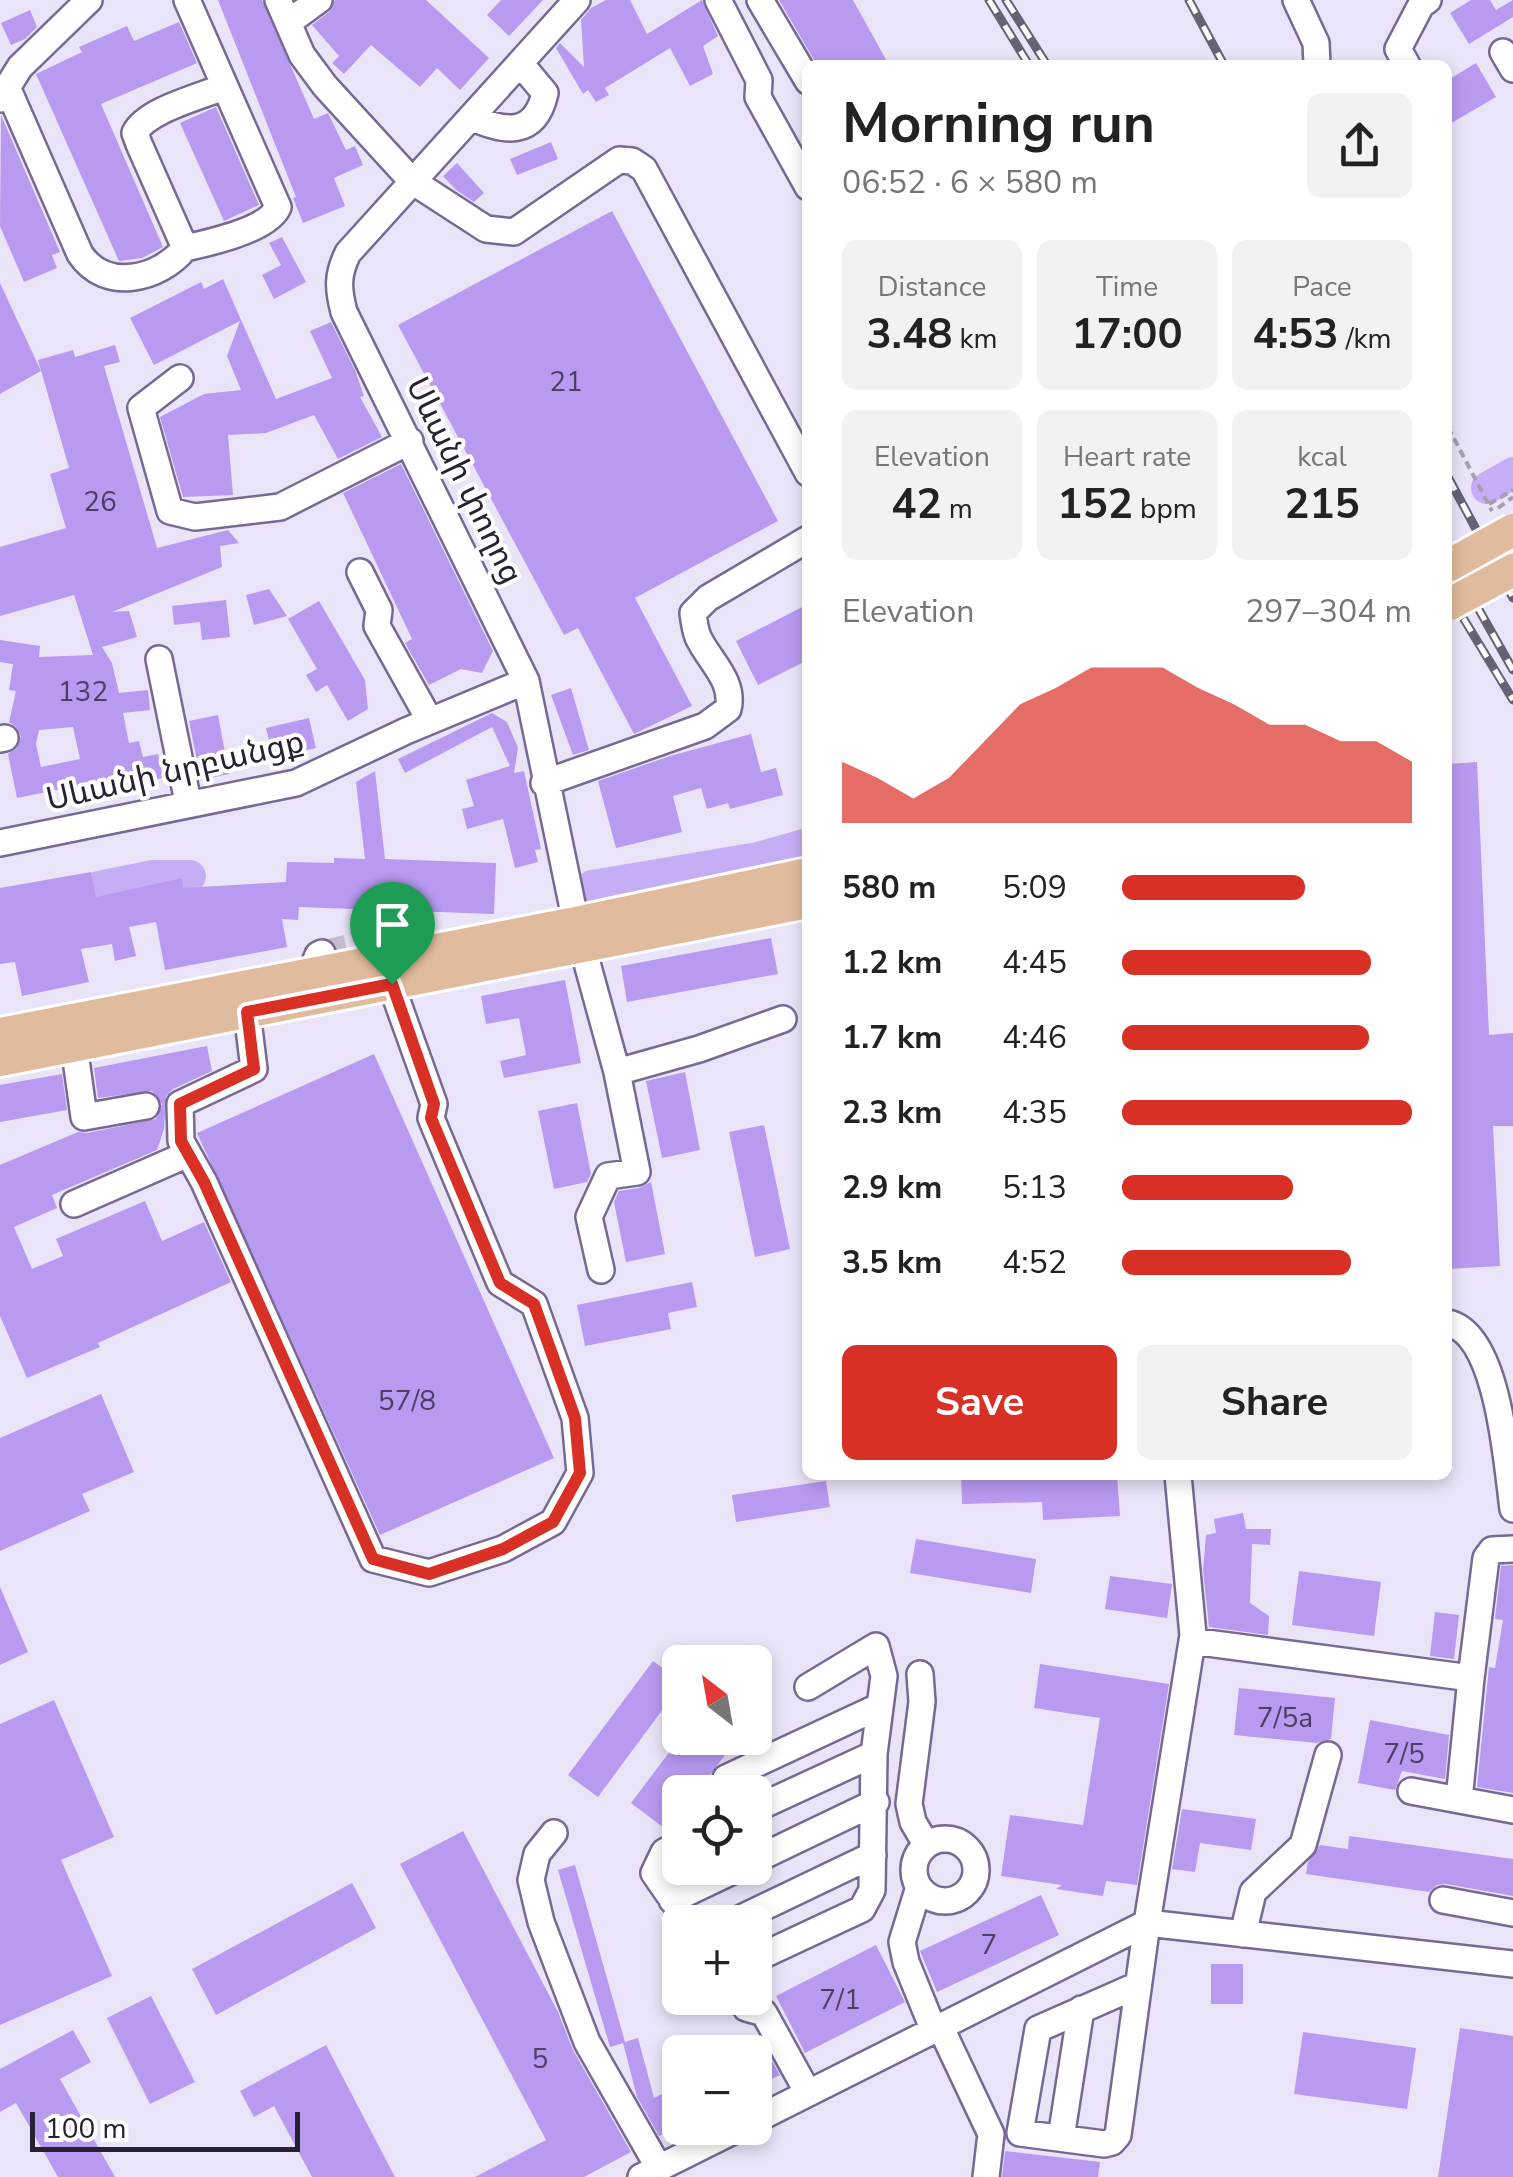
<!DOCTYPE html>
<html lang="en">
<head>
<meta charset="utf-8">
<style>
  body { margin:0; font-family:"Nunito Sans","Noto Sans Armenian",sans-serif; background:#f2f2f2; color:#222; height:100vh; display:flex; flex-direction:column; font-size:38px; white-space:nowrap }
  * { box-sizing:border-box; margin:0 }
  p { font-size:32px; color:#767676 }
  .icon { flex:none; width:55px; height:55px; fill:none; stroke:currentColor; stroke-width:2; stroke-linecap:round; stroke-linejoin:round }
  .map { position:relative; flex:1; overflow:hidden }
  .drawer { position:absolute; left:802px; top:60px; width:650px; height:1420px; display:flex; flex-direction:column; background:#fff; border-radius:15px; box-shadow:0 5px 15px #0003 }
  .drawer>* { flex:none }
  .needle { width:65px; rotate:329deg }
  .controls { position:absolute; left:662px; top:1645px; display:grid; gap:20px }
  .controls a { display:grid; place-items:center; width:110px; height:110px; border-radius:15px; background:#fff; box-shadow:0 5px 15px #0003; font-size:50px }
  .scale { position:absolute; left:30px; bottom:25px; width:270px; box-sizing:border-box; padding-left:10px; border:5px solid #272133; border-top:0; font-size:28px; line-height:35px; white-space:nowrap; color:#272133; -webkit-text-stroke:8px #fff; paint-order:stroke }
  .pin { position:absolute; display:grid; place-items:center; width:85px; height:85px; color:#fff; margin:-102px -42px; border-radius:50% 50% 50% 0; rotate:-45deg; box-shadow:0 0 10px #0007 }
  .pin .icon { rotate:45deg }
  .round { display:grid; place-items:center; flex:none; width:105px; height:105px; border-radius:15px; background:#f2f2f2 }
  .head { display:flex; align-items:center; justify-content:space-between; height:170px; padding:0 40px }
  h1 { font-size:55px; font-weight:700; line-height:75px }
  .figures { display:grid; grid-template-columns:repeat(3,1fr); gap:15px; height:170px; padding:10px 40px }
  .figures div { display:grid; align-content:center; border-radius:15px; background:#f2f2f2; text-align:center }
  .figures b { font-size:42px; font-weight:700 }
  .figures small { font-size:28px; font-weight:400 }
  .figures p { font-size:28px }
  .chart { height:280px; padding:20px 40px }
  .chart p { display:flex; justify-content:space-between }
  .chart svg { width:100%; height:180px; margin-top:10px; fill:#d93025; opacity:.7 }
  .cta { display:flex; gap:20px; margin-top:auto; padding:20px 40px }
  .cta a { flex:1; height:115px; border-radius:15px; background:#d93025; color:#fff; font-size:40px; font-weight:700; line-height:115px; text-align:center }
  .cta a+a { background:#f2f2f2; color:#222 }
  ul { padding:0 40px; list-style:none; font-size:32px }
  li { display:grid; grid-template-columns:160px 120px 1fr; align-items:center; height:75px }
  li i { height:25px; border-radius:12px; background:#d93025 }
  .map>svg:first-child { display:block }
  .lines { fill:none; stroke-linecap:round; stroke-linejoin:round }
  .river { stroke:#c5aef5; stroke-width:32 }
  .building { fill:#b89af1; fill-rule:evenodd }
  .minor-tunnel { stroke:#c3bdd1; stroke-width:25; stroke-dasharray:25 12; stroke-linecap:butt }
  .minor-casing { stroke:#776994; stroke-width:30 }
  .major-casing { stroke:#fff; stroke-width:38 }
  .path { stroke:#a49eb1; stroke-width:4; stroke-dasharray:8 5; stroke-linecap:butt }
  .minor { stroke:#fff; stroke-width:25 }
  .major { stroke:#e0bb9d; stroke-width:32 }
  .rail-casing { stroke:#676174; stroke-width:9 }
  .rail { stroke:#fff; stroke-width:5; stroke-dasharray:15; stroke-linecap:butt }
  .major-bridge-casing { stroke:#fff; stroke-width:38; stroke-linecap:butt }
  .major-bridge { stroke:#e0bb9d; stroke-width:32 }
  .route-casing { stroke:#fff; stroke-width:20 }
  .route { stroke:#d93025; stroke-width:12 }
  .labels { text-anchor:middle; stroke-width:8; stroke-linejoin:round; paint-order:stroke }
  .number-label { font-size:28px; fill:#4b3f62 }
  .street-label { font-size:32px; fill:#272133; stroke:#fff }
</style>
</head>
<body>
<div class="map">
<svg width="1513" height="2177" viewBox="0 0 1513 2177">
  <rect width="100%" height="100%" fill="#eae4f8"/>
  <g class="lines">
    <path class="river" d="M1487,488l26,-15
      M592,886l166,-28 50,-14
      M99,887l54,-11h37"/>
  </g>
  <path class="building" d="M218,0h44l52,119 14,-6 18,37 9,-4 8,19 -29,13 11,28 -42,17 -10,-25 3,-1z
    M335,0h91l63,58 -29,32 -23,-22 -17,19 -49,-42 -27,29 -12,-11 7,-7 -27,-31 17,-13z
    M501,0h42l-34,36 -22,-21z
    M606,0h24l17,34 55,-34 16,36 -15,10 10,28 -23,12 -20,-38 -65,40 4,7 -13,7 -8,-12 -5,4 -27,-46 4,-5 24,24 -3,-47 10,-12z
    M779,0h74l36,65h-72z
    M1471,0h19l6,10 17,-10v17l-44,27 -19,-31z
    M30,10l7,17 -12,12 -14,6 -10,-22z
    M179,22l18,41 -96,41 62,143 -21,11 -23,3 -83,-187 46,-22 -3,-5 48,-21 7,15z
    M1476,63l20,34 -48,28v-45z
    M216,107l43,98 -35,16 -44,-98z
    M1,115l59,137 -8,3 5,13 -33,14 -24,-56z
    M551,142l7,17 -41,16 -7,-16z
    M457,163l27,30 -10,9 -18,-12 -13,-14z
    M612,211l166,310 -143,77 57,108 -58,28 -56,-106 -14,7 -166,-310z
    M282,237l24,45 -32,17 -12,-24 19,-10 -12,-22z
    M223,279l53,120 56,-21 -22,-47 21,-9 24,48 9,26 -4,1 22,40 -44,22 -24,-44 -48,18 -38,2 5,60 -50,2 -23,-80 44,-23 37,-4 -14,-34 13,-35 -86,44 -24,-47 71,-36 3,7z
    M0,283l41,88 -41,23z
    M115,345l5,17 -16,4 53,182 71,-18 11,13 -19,3 2,21 -110,45 17,-1 8,26 -35,10 10,16 7,30 29,-3 2,20 -27,3 6,30 10,-2 4,16 15,-3 5,24 -75,17 -2,-11 -69,14 -9,-44 8,-5 5,-13 -5,-9 -7,-5 7,-31 -7,-1 4,-26 -13,-2v-22l40,6 -1,11 54,-2 -19,-60 -74,21v-69l66,-19 -16,-54 19,-6 -31,-108 35,-10 2,7zM73,727l7,32 -39,8 -5,-23 3,-14z
    M401,464l92,187 -11,22 -21,-4 -32,16 -24,-42 7,-4 -69,-146z
    M269,589l18,27 -33,9 -8,-30z
    M226,600l4,37 -28,3 -2,-18 -26,3 -2,-19z
    M319,601l46,79 3,29 -20,12 -21,-36 -11,7 -10,-17 11,-6 -29,-50z
    M808,604v56l-50,25 -22,-44z
    M571,688l18,62 -16,5 -22,-60z
    M492,713l15,9 11,26 -4,25 10,-2 17,78 -6,1 3,12 -23,6 -12,-49 -36,10 -5,-20 12,-3 -8,-26 44,-14 -18,-39 -87,46 -7,-14z
    M218,715l11,59 -28,6 -12,-59z
    M309,718l7,30 -43,10 -7,-30z
    M751,734l10,38 15,-4 7,27 -53,14 -2,-6 -21,6 -6,-21 -28,8 9,36 -66,16 -18,-67 72,-25z
    M1477,762l12,273 24,-2v93h-20l7,140 -52,3v-505z
    M375,771l10,88 111,4 -2,51 -195,-7 -1,13 -16,-1 5,28 -122,23 -9,-48 -27,5 7,29 -21,5 -3,-17 -31,5 8,33 -67,14 -7,-34 -15,2v-76l91,-16 5,25 86,-19 1,10 103,-6 1,-20 47,1v-5l31,1 -9,-77z
    M771,938l7,36 -151,28 -6,-36z
    M565,980l16,83 -77,15 -4,-17 26,-6 -7,-37 -33,6 -5,-28z
    M207,1046l5,25 -39,18 -7,7 -2,33 -7,21 -105,45 5,13 -43,19 18,42 31,-13 -7,-17 89,-38 17,40 42,-19 27,60 -133,61 2,4 -73,31 -27,-62v-151l78,-33 9,1 69,-14 6,-15 -10,-13 -54,7 -4,-30z
    M374,1054l180,404 -174,77 -183,-402z
    M685,1072l15,78 -38,8 -16,-77z
    M62,1074l5,36 -67,12v-37z
    M577,1103l14,71 -4,8 -33,7 -16,-78z
    M764,1125l26,124 -35,8 -26,-125z
    M651,1182l14,72 -39,8 -12,-60 5,-11 20,-3z
    M692,1282l5,25 -29,6 3,16 -86,17 -8,-41z
    M101,1394l33,78 -52,22 8,17 -90,40v-113z
    M961,1475h156l3,41 -77,4 -1,-18 -80,2z
    M826,1481l4,26 -94,15 -4,-27z
    M1243,1513l3,16h25l-1,16 -18,-1 -2,59 19,13 -1,19 -59,-8 -6,-57 3,-35 10,-2 -2,-14z
    M916,1539l120,20 -5,34 -121,-20z
    M1513,1565v228l-36,-6 12,-120 6,1 8,-48 -8,-1 6,-53z
    M1299,1571l82,11 -7,54 -82,-11z
    M1110,1576l62,8 -5,34 -62,-9z
    M0,1587l28,65 -28,13z
    M1435,1612l24,3 -5,44 -24,-3z
    M653,1661l27,20v5l-82,111 -30,-22z
    M1040,1664l129,20 -32,201 -31,-4 -3,15 -47,-7 6,-4 -61,-9 9,-61 73,10 17,-107 -66,-10z
    M1239,1688l96,10 -4,41 -14,4 -83,-8z
    M54,1700l60,137 -53,23 51,116 -112,49v-301z
    M1370,1720l79,15 -4,44 -43,-8 -7,19 -37,-7z
    M680,1738h58l-41,54h-17v23l-12,16 -37,-28z
    M1182,1809l74,10 -5,31 -51,-7 -5,29 -23,-3z
    M463,1831l95,181 15,38 58,102 -47,25h-109l71,-37 -146,-276z
    M1349,1836l164,23v37l-67,-12 -9,1 -8,7 -123,-18 2,-12 12,-17 28,4z
    M575,1865l50,177 13,-4 16,60 26,-13v41l-16,8 -5,2 -22,-39 -14,-54 -13,4 -52,-177z
    M352,1883l24,45 -160,87 -24,-46z
    M1041,1895l18,40 -122,57 -17,-41z
    M876,1945l29,57 -100,51 -29,-57z
    M1211,1964h32v40h-32z
    M151,1996l44,86 -45,22 -43,-86z
    M1460,2028l53,8v141h-75z
    M73,2030l18,32 -31,17 55,98h-57l-42,-74 -16,9v-43z
    M1303,2032l113,16 -9,61 -113,-15z
    M763,2044l17,31 -25,12v-39z
    M326,2045l69,132h-83l-38,-71 -20,11 -14,-26z
    M1005,2151l95,11 -2,15h-96z"/>
  <g class="lines">
    <path class="minor-tunnel" d="M322,953l27,-6"/>
    <g class="minor-casing">
      <path id="minor" d="M278,0l24,55 23,31 87,95 74,48 28,3 105,-72 13,1 12,8 164,304
        M577,0l-229,253c-11,22 -10,36 -4,59l182,369 50,242 41,149 20,100 -29,4 -19,41 12,53
        M718,0l41,80 -1,17 50,90
        M760,0l48,81
        M1296,0l20,43 1,22
        M289,22l30,-22
        M1503,52l10,17
        M1407,65l-9,-16 23,-44 7,-5
        M7,87l73,167c25,38 79,26 105,-6l-46,-104 -4,-11c11,-23 65,-36 88,-46
        M0,99l20,-32 69,-67
        M471,117c32,15 64,21 74,-24l-25,-30
        M185,248c23,-5 83,-18 93,-41l-91,-207
        M180,378l-39,30 29,103 25,6 85,-10 130,-66
        M360,572l19,38 -2,16 53,95
        M159,659l29,143
        M0,739l5,-1
        M544,783l161,-57 23,-17c7,-28 -19,-48 -30,-72 -3,-7 -4,-16 -5,-24l15,-15 100,-59
        M0,843l296,-60 110,-52 120,-50
        M310,974l8,-19 4,-2
        M247,1012l7,57 -74,35 1,37 23,41 169,377 56,14 74,-24 50,-27 27,-49 -5,-55 -41,-114 -34,-21 -69,-165 3,-14 -43,-120
        M74,1045l10,72 62,-11
        M617,1072l82,-23 84,-30
        M74,1204l114,-50
        M1448,1323c51,11 59,143 65,186
        M1192,1641l279,37 15,-120 6,-8 21,-1
        M920,1674l2,28 -13,102 4,18 13,22
        M726,1778l154,-72
        M1411,1791l102,19
        M1459,1800l12,-122
        M755,1809l119,-55
        M554,1833l-17,21 -6,26 10,42 46,120 72,126
        M914 1870a31 31 0 1 1 62 0a31 31 0 1 1-62 0Z
        M680,1844l-16,8 -10,21 34,49
        M755,1860l121,-58
        M918,1890l-16,52 4,20 28,69
        M672,1900l67,-32
        M1443,1900l70,13
        M733,1922l140,-67
        M1243,1934l10,-42 50,-47 25,-90
        M755,1959l107,-50 10,-19 2,-136 10,-78 -8,-30 -68,41
        M1138,1985l-100,44 -18,104 84,11 8,-2 6,-7 29,-212 46,-288 -15,-160
        M739,1998l7,10 18,5 44,80
        M941,2028l50,106 -5,43
        M755,2120l392,-197 366,41
        M1061,2138l20,-129
        M641,2177l98,-49"/>
    </g>
    <g class="major-casing">
      <path id="major" d="M0,1034l576,-111 232,-49
        M0,1060l808,-158"/>
    </g>
    <path class="path" d="M1448,427l44,84
      M1489,504l24,-14
      M1498,508l15,-11"/>
    <use href="#minor" class="minor"/>
    <use href="#major" class="major"/>
    <g class="rail-casing">
      <path id="rail" d="M989,0l40,65
        M1006,0l41,65
        M1189,0l35,65
        M1448,477l65,121
        M1448,555l65,115
        M1448,593l65,107"/>
    </g>
    <use href="#rail" class="rail"/>
    <g class="major-bridge-casing">
      <path id="major-bridge" d="M1448,566l65,-36
        M1448,605l65,-35"/>
    </g>
    <use href="#major-bridge" class="major-bridge"/>
  </g>
  <g class="lines">
    <g class="route-casing">
      <path id="route" d="M392,984l42,120 -3,14 69,165 34,21 41,114 5,55 -27,49 -50,27 -74,25 -56,-15 -169,-377 -23,-41 -1,-37 74,-35 -7,-57z"/>
    </g>
    <use href="#route" class="route"/>
  </g>
  <g class="labels">
    <g class="number-label">
      <text x="566" y="391">21</text>
      <text x="100" y="511">26</text>
      <text x="83" y="701">132</text>
      <text x="407" y="1410">57/8</text>
      <text x="1285" y="1727">7/5a</text>
      <text x="1404" y="1763">7/5</text>
      <text x="989" y="1954">7</text>
      <text x="840" y="2009">7/1</text>
      <text x="540" y="2068">5</text>
    </g>
    <g class="street-label">
      <text transform="translate(465 480) rotate(64)" y="11">Սևանի փողոց</text>
      <text transform="translate(175 770) rotate(-13)" y="11">Սևանի նրբանցք</text>
    </g>
  </g>
</svg>
<div class="controls">
<a><svg class="needle" viewBox="-14 -14 28 28"><path d="M0-13l5 13h-10z" fill="#e53935"/><path d="M0 13l5-13h-10z" fill="#767676"/></svg></a>
<a><svg class="icon" aria-label="locate" viewBox="0 0 24 24"><circle cx="12" cy="12" r="6"/><path d="M12 2v4M12 18v4M2 12h4M18 12h4"/></svg></a>
<a>+</a>
<a>−</a>
</div>
<div class="scale">100 m</div>
<div class="pin" style="left:392px;top:984px;background:#1e9e55"><svg class="icon" aria-label="arrive" viewBox="0 0 24 24"><path d="M6 21V4h12l-3 4 3 4H6"/></svg></div>
<section class="drawer">
<div class="head"><div><h1>Morning run</h1><p>06:52 · 6 × 580 m</p></div><a class="round"><svg class="icon" aria-label="share" viewBox="0 0 24 24"><path d="M12 15V3M7 8l5-5 5 5M5 13v7h14v-7"/></svg></a></div>
<div class="figures">
<div><p>Distance</p><b>3.48<small> km</small></b></div>
<div><p>Time</p><b>17:00</b></div>
<div><p>Pace</p><b>4:53<small> /km</small></b></div>
</div>
<div class="figures">
<div><p>Elevation</p><b>42<small> m</small></b></div>
<div><p>Heart rate</p><b>152<small> bpm</small></b></div>
<div><p>kcal</p><b>215</b></div>
</div>
<div class="chart"><p><span>Elevation</span>297–304 m</p>
<svg viewBox="0 0 160 44" preserveAspectRatio="none"><path d="M0 44V29L10 33L20 38L30 33L40 24L50 15L60 11L70 6L80 6L90 6L100 11L110 15L120 20L130 20L140 24L150 24L160 29V44z"/></svg>
</div>
<ul>
<li><b>580 m</b>5:09<i style="width:63%"></i></li>
<li><b>1.2 km</b>4:45<i style="width:86%"></i></li>
<li><b>1.7 km</b>4:46<i style="width:85%"></i></li>
<li><b>2.3 km</b>4:35<i style="width:100%"></i></li>
<li><b>2.9 km</b>5:13<i style="width:59%"></i></li>
<li><b>3.5 km</b>4:52<i style="width:79%"></i></li>
</ul>
<div class="cta"><a>Save</a><a>Share</a></div>
</section>
</div>
</body>
</html>
